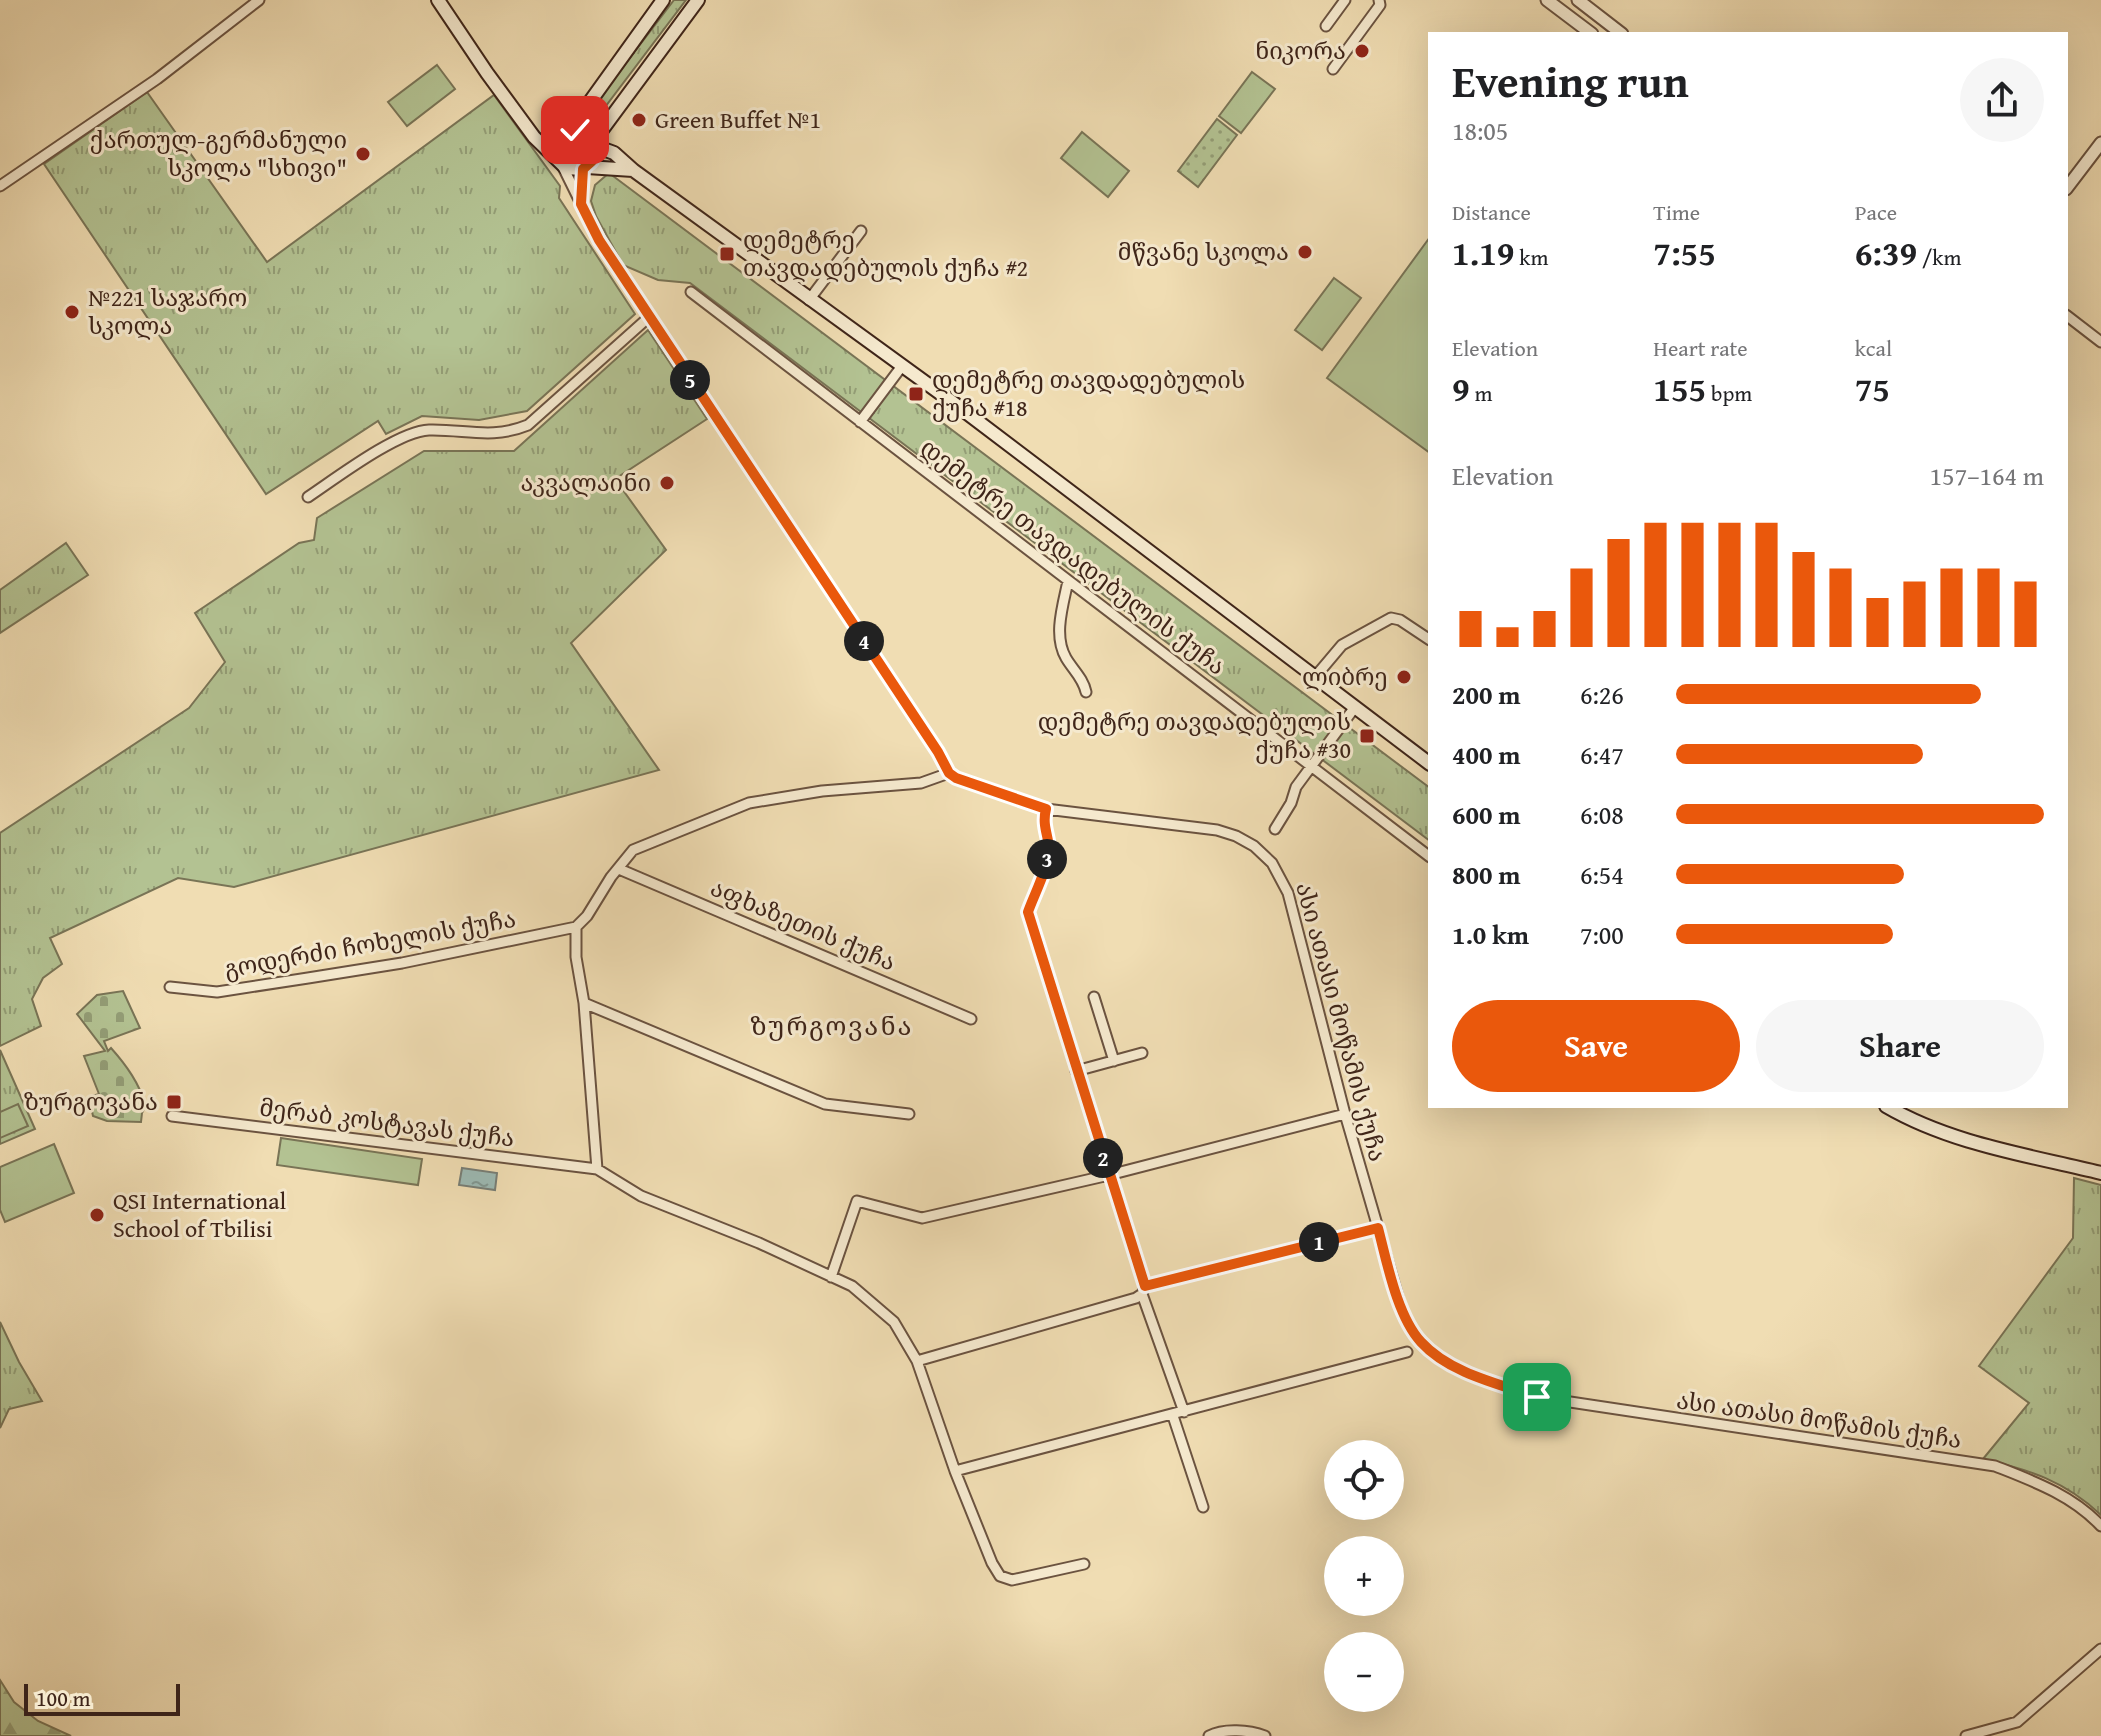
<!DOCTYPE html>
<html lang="en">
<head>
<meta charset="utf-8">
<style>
  body { margin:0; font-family:"Gentium Book Plus","Noto Serif Georgian",serif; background:#f6f6f6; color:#202124; height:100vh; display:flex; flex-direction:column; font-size:30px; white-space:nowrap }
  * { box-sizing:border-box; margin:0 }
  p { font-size:26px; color:#757577 }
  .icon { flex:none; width:44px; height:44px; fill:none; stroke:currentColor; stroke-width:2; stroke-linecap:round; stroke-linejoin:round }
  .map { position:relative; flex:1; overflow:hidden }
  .side { position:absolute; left:1428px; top:32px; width:640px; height:1076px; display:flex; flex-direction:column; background:#fff; border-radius:0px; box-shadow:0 8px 32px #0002 }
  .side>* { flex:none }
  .controls { position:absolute; left:1324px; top:1440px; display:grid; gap:16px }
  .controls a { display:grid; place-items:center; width:80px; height:80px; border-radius:50%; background:#fff; box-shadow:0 8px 32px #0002; font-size:40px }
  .scale { position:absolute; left:24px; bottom:20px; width:156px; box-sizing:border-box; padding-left:8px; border:4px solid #3f2519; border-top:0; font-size:22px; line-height:28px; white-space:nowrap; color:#3f2519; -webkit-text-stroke:6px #f5e9ce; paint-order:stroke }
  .pin { position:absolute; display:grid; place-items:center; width:68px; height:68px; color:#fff; margin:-34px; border-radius:16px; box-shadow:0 4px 12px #0006 }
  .km { position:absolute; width:40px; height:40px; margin:-20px; border-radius:50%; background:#222; color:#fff; font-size:22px; line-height:40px; text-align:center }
  .round { display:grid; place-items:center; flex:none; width:84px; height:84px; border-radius:42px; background:#f6f6f6 }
  .summary { display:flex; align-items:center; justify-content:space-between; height:136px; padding:0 24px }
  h1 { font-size:44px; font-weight:600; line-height:60px }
  .metrics { display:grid; grid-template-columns:repeat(3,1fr); gap:12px; height:136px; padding:8px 24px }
  .metrics div { display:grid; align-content:center }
  .metrics b { font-size:34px; font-weight:600 }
  .metrics small { font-size:22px; font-weight:400 }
  .metrics p { font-size:22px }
  .chart { height:224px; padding:16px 24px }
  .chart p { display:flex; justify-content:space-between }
  .chart svg { width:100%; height:144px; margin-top:8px; stroke:#ea580c; stroke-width:6 }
  .button { display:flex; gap:16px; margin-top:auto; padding:16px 24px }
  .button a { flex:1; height:92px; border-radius:48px; background:#ea580c; color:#fff; font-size:32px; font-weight:600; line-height:92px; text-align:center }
  .button a+a { background:#f6f6f6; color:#202124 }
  ul { padding:0 24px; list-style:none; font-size:26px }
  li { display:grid; grid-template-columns:128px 96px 1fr; align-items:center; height:60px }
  li i { height:20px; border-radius:10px; background:#ea580c }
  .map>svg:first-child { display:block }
  .grass { fill:url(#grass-tufts); stroke:#797456; stroke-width:2 }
  .forest { fill:url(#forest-firs); stroke:#797456; stroke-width:2 }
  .cemetery { fill:url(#cemetery-stones); stroke:#797456; stroke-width:2 }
  .park { fill:url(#park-dots); stroke:#797456; stroke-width:2 }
  .pitch { fill:#b3c292; stroke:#797456; stroke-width:2 }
  .water { fill:url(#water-ripples); stroke:#777e76; stroke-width:2 }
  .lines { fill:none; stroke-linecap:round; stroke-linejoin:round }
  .minor-casing { stroke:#6b5340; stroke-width:13 }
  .tertiary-casing { stroke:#6b5340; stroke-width:15 }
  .secondary-casing { stroke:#3f2519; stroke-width:16 }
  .minor { stroke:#f5e9ce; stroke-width:9 }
  .tertiary { stroke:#f5e9ce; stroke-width:11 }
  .secondary { stroke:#f5e9ce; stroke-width:12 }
  .route-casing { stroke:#fff; stroke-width:16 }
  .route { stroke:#ea580c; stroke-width:10 }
  .poi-dot { fill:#8f2418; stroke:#f5e9ce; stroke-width:3 }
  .labels { text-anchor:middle; stroke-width:6; stroke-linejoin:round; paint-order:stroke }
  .poi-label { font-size:24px; fill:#3f2519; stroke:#f5e9ce; text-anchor:end }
  .street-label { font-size:24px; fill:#3f2519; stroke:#f5e9ce }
  .neighbourhood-label { font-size:26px; letter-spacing:2px; fill:#3f2519; stroke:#f5e9ce }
</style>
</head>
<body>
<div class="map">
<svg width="2101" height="1736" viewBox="0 0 2101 1736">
  <defs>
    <pattern id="grass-tufts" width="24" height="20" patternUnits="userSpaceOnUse" patternTransform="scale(2)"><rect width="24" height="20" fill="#b3c292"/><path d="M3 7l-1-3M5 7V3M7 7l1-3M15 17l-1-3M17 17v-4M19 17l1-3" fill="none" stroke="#939d76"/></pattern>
    <pattern id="forest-firs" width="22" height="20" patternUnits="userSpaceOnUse" patternTransform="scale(2)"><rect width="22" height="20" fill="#b3c292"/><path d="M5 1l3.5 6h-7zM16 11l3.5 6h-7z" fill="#939d76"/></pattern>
    <pattern id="cemetery-stones" width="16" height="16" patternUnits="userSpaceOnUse" patternTransform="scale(2)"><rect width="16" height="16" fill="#b3c292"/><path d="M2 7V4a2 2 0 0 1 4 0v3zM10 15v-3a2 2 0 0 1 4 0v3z" fill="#939d76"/></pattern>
    <pattern id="park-dots" width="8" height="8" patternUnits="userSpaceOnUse" patternTransform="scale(2)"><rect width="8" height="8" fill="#b3c292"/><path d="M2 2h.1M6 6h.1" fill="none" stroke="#939d76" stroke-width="1.8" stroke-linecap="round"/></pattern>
    <pattern id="water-ripples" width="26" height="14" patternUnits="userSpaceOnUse" patternTransform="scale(2)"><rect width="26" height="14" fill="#9cbab4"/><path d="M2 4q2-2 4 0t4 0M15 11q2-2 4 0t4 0" fill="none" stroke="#819792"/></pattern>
  </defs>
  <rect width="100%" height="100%" fill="#f0ddb3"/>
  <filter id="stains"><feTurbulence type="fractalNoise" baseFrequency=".0025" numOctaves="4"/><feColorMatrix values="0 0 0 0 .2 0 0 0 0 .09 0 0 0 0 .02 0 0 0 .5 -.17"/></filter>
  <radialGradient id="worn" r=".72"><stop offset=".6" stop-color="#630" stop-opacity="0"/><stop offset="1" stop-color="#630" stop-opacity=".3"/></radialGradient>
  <path class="grass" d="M674,0h12l-87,115 -7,1 -1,-7z
    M147,92l120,170 227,-167 66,91 -1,12 76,116 -108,97 -48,9 -57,-4 -36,18 -8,-13 -112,73 -222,-330z
    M609,173l821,615v53l-740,-558 -32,-3 -35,-15 -27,-49 -5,-15 4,-16z
    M648,330l59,89 -92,60 51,71 -95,93 88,127 -425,117 -56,-9 -128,60 12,26 -19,14 -11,21 9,27 -41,20v-213l189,-125 36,-46 -30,-49 104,-70 15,-3 3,-22 107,-67h90z
    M66,543l22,32 -88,58v-43z
    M0,1050l35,79 -35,15z
    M2074,1178l27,7v330c-36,-34 -71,-45 -118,-56l46,-56 -50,-37 94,-128z
    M0,1322l19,40 23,39 -33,8 -9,19z"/>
  <path class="forest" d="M0,1680l14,22 24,19 33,15h-71z"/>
  <path class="cemetery" d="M123,991l17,37 -36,13 4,10 3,-3c16,18 28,35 35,58l-4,7 -1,9 -34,-1 -14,-5 -4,-19 10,-3 -15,-38 21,-5 -28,-37 20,-19z"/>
  <path class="park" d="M1217,119l20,16 -39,52 -20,-16z"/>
  <path class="pitch" d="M437,65l18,24 -48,37 -19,-24z
    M1252,72l23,17 -34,44 -22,-17z
    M1082,132l47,39 -21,26 -47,-39z
    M1430,237v216l-103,-75z
    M1334,278l27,20 -39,52 -27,-20z
    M18,1104l10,22 -28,12v-26z
    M281,1138l141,21 -4,26 -141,-20z
    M54,1144l20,49 -69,29 -5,-12v-43z"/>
  <path class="water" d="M462,1168l35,5 -2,17 -36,-5z"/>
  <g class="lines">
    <g class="minor-casing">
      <path id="minor" d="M1326,26l19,-26
        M1333,69l47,-64 -1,-5
        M562,165l37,75 339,512 11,21 7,5 90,31 171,21 19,6 18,10 18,17 16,30 57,221 58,200c6,9 10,19 17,27 26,32 79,43 117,56l458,69c38,15 77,29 106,60
        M0,186l157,-107 102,-79
        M581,204l2,-35
        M691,292l739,565
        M809,300l52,-69
        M2066,315l35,27
        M860,422l42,-56
        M308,497c27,-18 90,-66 121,-67 37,-1 62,10 99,-5l121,-108
        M1068,581c-5,24 -15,55 -2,77 7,12 17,20 20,34
        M1315,677l27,-32 49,-27 9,2 30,20
        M1046,809c-4,16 2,24 3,39 2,14 -16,49 -21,64l117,374 -3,8 42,118
        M1275,829l16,-26 5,-16 59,-80
        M619,869l352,150
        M170,987l47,5 91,-14 94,-15 174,-36
        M1094,997l20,64
        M584,1003l241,101 84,10
        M1076,1071l66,-18
        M172,1116l425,53 44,27 118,47 93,43 42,36 23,39 38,110 37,92 8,13 12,4 72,-16
        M597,1169l-13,-166 -8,-46v-30l11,-11 24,-39 22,-27 116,-47 73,-12 99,-8 28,-10
        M831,1277l26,-76 65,17 187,-43 236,-61
        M1145,1286l233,-58
        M917,1361l219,-63 6,-4
        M1173,1416l30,91
        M955,1471l452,-119
        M1209,1736c15,-8 40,-6 56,0
        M1966,1736l51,-14 84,-73"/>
    </g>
    <g class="tertiary-casing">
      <path id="tertiary" d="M1547,0l45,34
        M1578,0l44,34
        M2066,189l35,-46"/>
    </g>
    <g class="secondary-casing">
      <path id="secondary" d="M438,0l49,73 47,64 32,31 17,1c9,-7 14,-15 10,-27l-13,-11 -15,2 -9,15 2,12
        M569,131l94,-131
        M593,142l105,-142
        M595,146l19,7 19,17
        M587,167l46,3 322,234 475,360
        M1886,1106c65,38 142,49 215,67"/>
    </g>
    <use href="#minor" class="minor"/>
    <use href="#tertiary" class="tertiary"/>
    <use href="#secondary" class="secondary"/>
  </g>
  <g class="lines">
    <g class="route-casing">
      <path id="route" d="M575,130l11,3 9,13 -3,15 -9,8 -2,35 18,36 339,512 11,21 7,5 90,31c-4,16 2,25 3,39 2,14 -16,49 -21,64l117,374 233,-58c9,34 19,88 43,114 28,31 78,42 116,55"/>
    </g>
    <use href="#route" class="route"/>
  </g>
  <g class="poi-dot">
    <circle cx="1362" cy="51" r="8"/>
    <circle cx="639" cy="120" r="8"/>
    <circle cx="363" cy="154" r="8"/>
    <circle cx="1305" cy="252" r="8"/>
    <rect x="719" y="246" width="16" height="16" rx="4"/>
    <circle cx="72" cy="312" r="8"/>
    <rect x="908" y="386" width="16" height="16" rx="4"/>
    <circle cx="667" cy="483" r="8"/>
    <circle cx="1404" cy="677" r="8"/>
    <rect x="1359" y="728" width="16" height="16" rx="4"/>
    <rect x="166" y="1094" width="16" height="16" rx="4"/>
    <circle cx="97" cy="1215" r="8"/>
  </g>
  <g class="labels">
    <g class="poi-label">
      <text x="1346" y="59">ნიკორა</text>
      <text x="655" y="128" text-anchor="start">Green Buffet №1</text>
      <text x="347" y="148">ქართულ-გერმანული<tspan x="347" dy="28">სკოლა "სხივი"</tspan></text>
      <text x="743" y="248" text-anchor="start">დემეტრე<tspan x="743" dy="28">თავდადებულის ქუჩა #2</tspan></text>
      <text x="1289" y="260">მწვანე სკოლა</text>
      <text x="88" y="306" text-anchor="start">№221 საჯარო<tspan x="88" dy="28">სკოლა</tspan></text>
      <text x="932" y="388" text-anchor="start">დემეტრე თავდადებულის<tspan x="932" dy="28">ქუჩა #18</tspan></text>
      <text x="651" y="491">აკვალაინი</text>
      <text x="1388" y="685">ლიბრე</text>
      <text x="1351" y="730">დემეტრე თავდადებულის<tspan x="1351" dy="28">ქუჩა #30</tspan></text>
      <text x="158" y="1110">ზურგოვანა</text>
      <text x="113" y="1209" text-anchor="start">QSI International<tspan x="113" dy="28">School of Tbilisi</tspan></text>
    </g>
    <g class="street-label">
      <text transform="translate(1073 557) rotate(37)" y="8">დემეტრე თავდადებულის ქუჩა</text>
      <text transform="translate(803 925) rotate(23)" y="8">აფხაზეთის ქუჩა</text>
      <text transform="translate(370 944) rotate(-10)" y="8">გოდერძი ჩოხელის ქუჩა</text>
      <text transform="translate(1341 1022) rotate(75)" y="8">ასი ათასი მოწამის ქუჩა</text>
      <text transform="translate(387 1123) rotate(7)" y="8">მერაბ კოსტავას ქუჩა</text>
      <text transform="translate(1819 1420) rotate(8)" y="8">ასი ათასი მოწამის ქუჩა</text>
    </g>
    <g class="neighbourhood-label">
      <text x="832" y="1035">ზურგოვანა</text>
    </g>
  </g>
  <rect width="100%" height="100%" filter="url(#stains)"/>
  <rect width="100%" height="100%" fill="url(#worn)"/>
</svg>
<div class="controls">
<a><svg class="icon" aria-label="locate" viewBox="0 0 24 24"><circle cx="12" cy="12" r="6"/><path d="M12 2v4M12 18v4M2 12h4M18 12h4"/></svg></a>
<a>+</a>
<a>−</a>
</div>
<div class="scale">100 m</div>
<div class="pin" style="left:1537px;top:1397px;background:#1e9e55"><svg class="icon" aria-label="arrive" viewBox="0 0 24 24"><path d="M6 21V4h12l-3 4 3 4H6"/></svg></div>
<div class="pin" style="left:575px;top:130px;background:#d93025"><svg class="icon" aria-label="check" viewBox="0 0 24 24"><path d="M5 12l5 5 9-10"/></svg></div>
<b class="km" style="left:1319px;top:1242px">1</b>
<b class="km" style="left:1103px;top:1158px">2</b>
<b class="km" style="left:1047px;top:859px">3</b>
<b class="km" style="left:864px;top:641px">4</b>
<b class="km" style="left:690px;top:380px">5</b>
<section class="side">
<div class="summary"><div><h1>Evening run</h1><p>18:05</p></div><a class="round"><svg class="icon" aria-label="share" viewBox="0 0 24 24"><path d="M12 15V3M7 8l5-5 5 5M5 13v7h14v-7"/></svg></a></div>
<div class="metrics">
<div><p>Distance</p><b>1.19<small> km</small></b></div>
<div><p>Time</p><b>7:55</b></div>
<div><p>Pace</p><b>6:39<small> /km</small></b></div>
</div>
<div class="metrics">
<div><p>Elevation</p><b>9<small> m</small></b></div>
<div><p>Heart rate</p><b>155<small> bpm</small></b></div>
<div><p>kcal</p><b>75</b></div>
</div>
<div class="chart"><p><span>Elevation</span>157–164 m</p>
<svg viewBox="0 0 160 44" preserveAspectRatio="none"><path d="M5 44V33M15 44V38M25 44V33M35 44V20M45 44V11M55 44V6M65 44V6M75 44V6M85 44V6M95 44V15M105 44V20M115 44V29M125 44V24M135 44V20M145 44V20M155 44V24"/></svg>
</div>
<ul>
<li><b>200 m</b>6:26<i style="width:83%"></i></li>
<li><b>400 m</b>6:47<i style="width:67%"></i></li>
<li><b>600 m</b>6:08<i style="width:100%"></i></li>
<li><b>800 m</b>6:54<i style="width:62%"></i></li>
<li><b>1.0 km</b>7:00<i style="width:59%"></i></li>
</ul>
<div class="button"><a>Save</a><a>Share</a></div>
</section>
</div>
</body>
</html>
